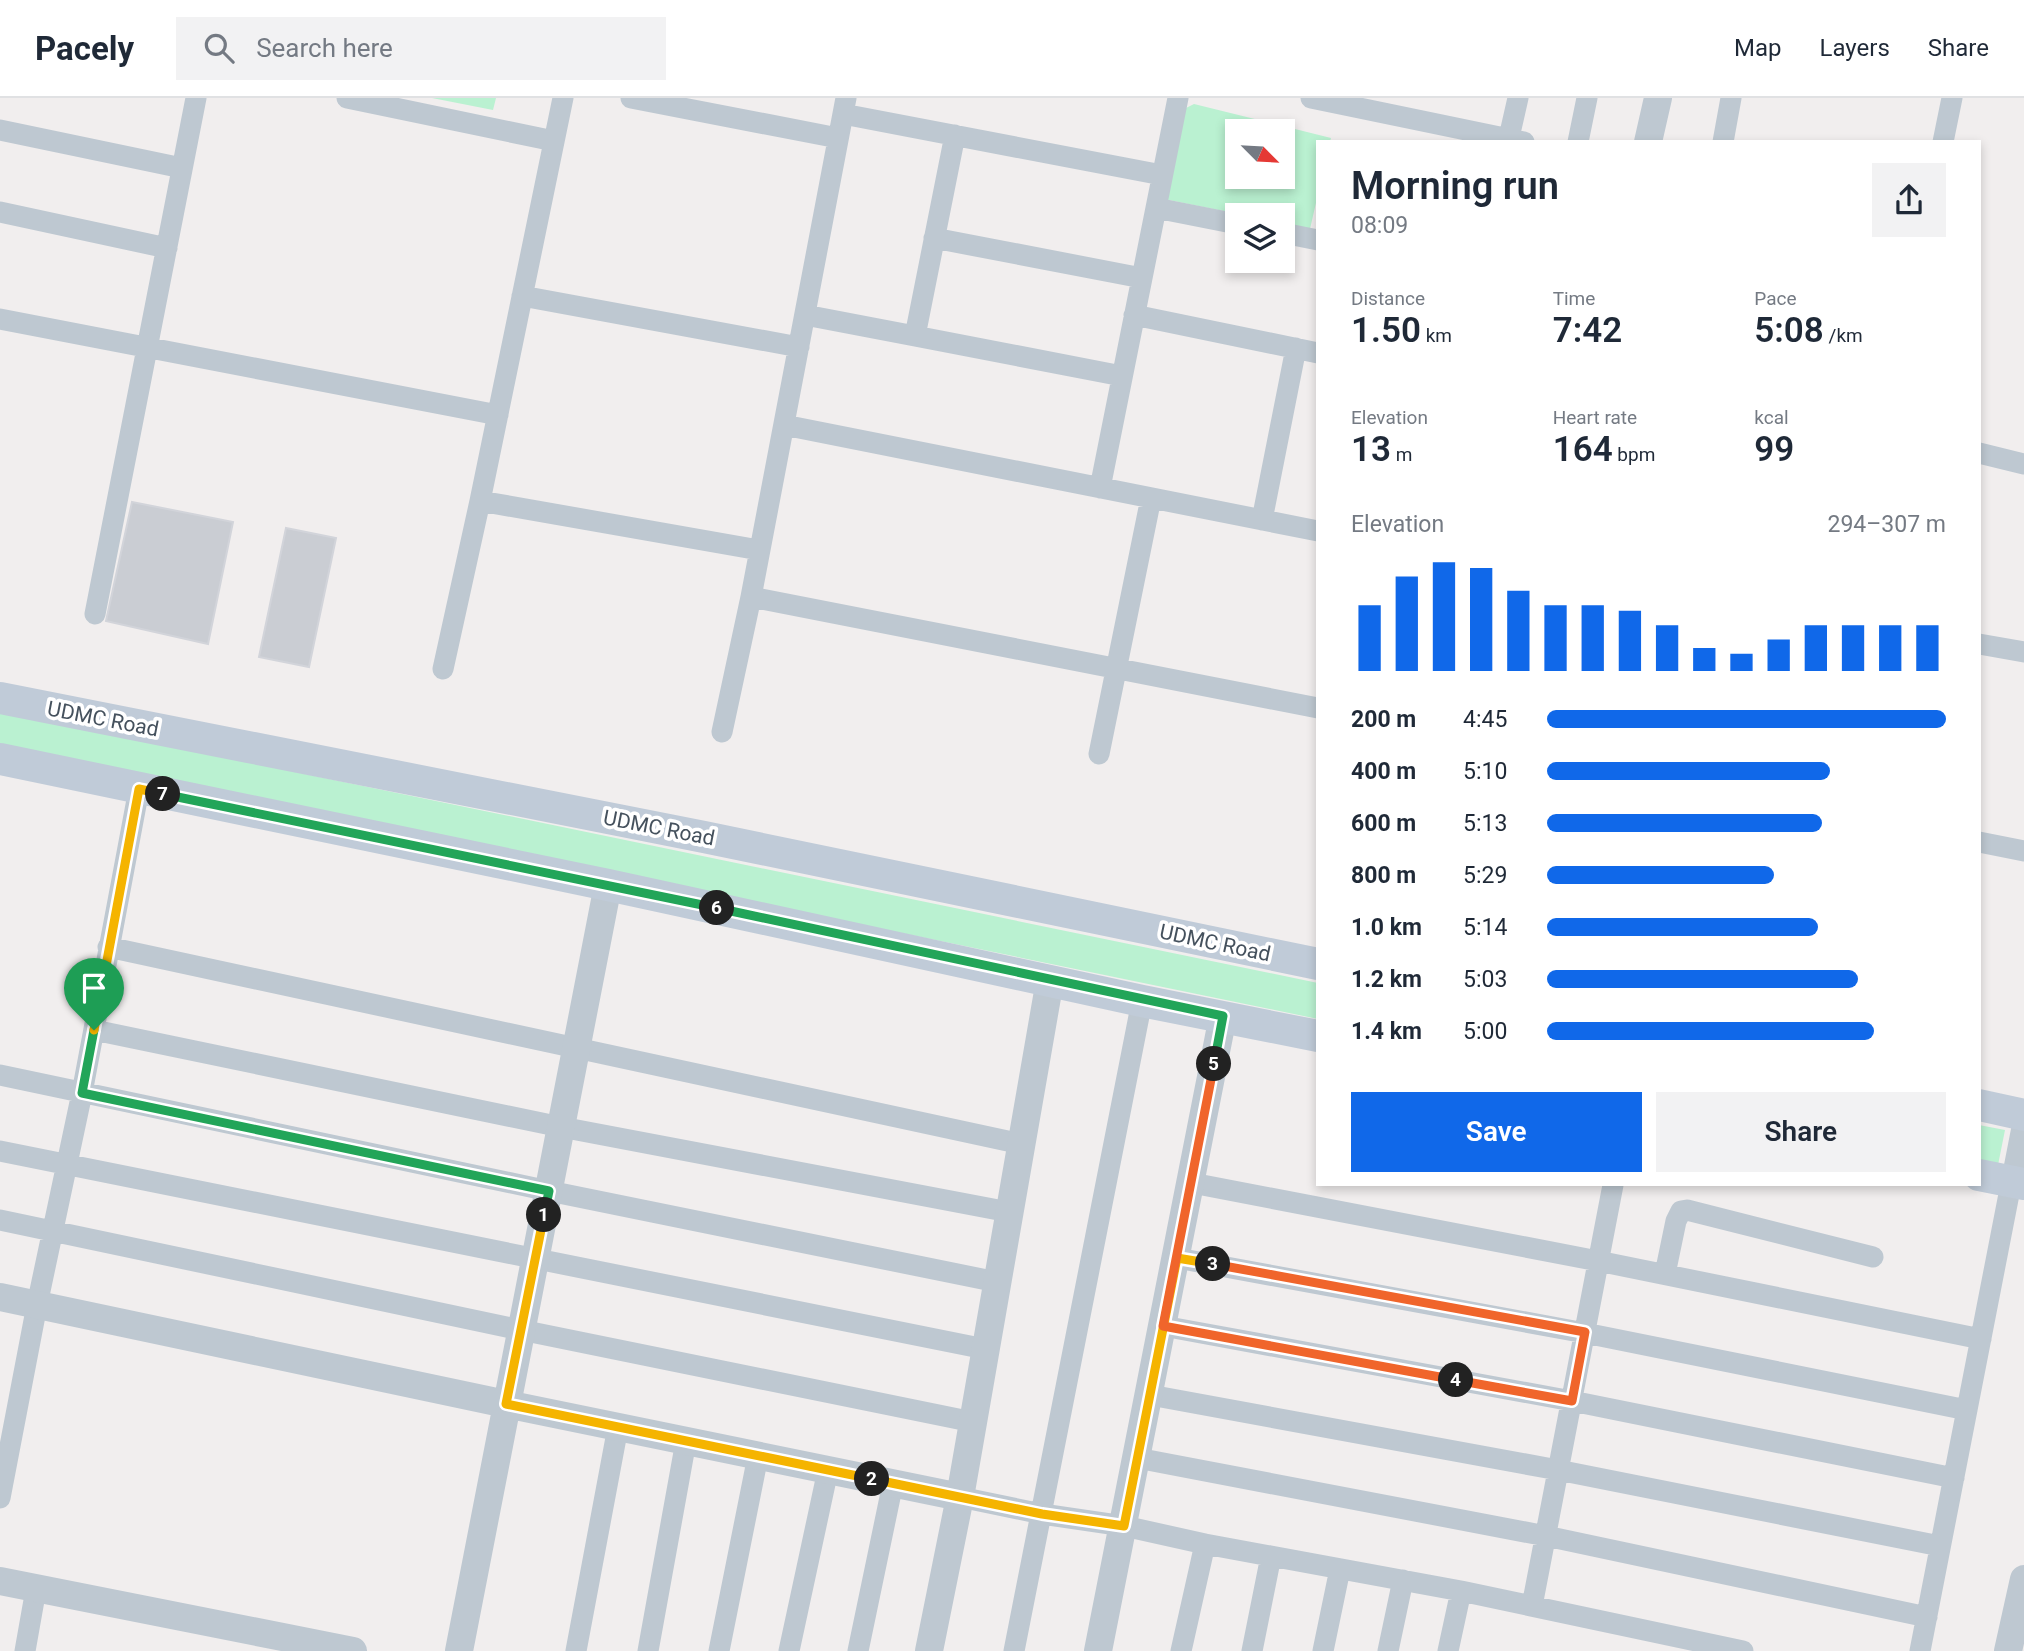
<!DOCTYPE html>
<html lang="en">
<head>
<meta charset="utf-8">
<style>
  body { margin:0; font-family:Roboto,sans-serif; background:#f2f2f3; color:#1f2937; height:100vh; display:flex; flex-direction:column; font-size:26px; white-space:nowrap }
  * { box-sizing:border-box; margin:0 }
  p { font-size:23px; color:#747a83 }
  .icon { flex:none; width:38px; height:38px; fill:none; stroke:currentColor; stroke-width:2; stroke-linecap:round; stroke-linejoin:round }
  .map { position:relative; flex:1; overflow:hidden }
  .panel { position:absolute; left:1316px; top:42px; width:665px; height:1046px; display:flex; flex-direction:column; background:#fff; border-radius:0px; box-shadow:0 4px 10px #0003 }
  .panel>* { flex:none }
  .needle { width:46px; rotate:114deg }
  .controls { position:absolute; left:1225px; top:21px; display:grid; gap:14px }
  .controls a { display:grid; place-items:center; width:70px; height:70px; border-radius:0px; background:#fff; box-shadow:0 4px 10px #0003; font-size:35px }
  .pin { position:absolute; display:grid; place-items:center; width:60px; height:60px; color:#fff; margin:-72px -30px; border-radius:50% 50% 50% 0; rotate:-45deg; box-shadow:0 0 7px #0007 }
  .pin .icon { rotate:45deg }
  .km { position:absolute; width:35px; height:35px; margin:-18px; border-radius:50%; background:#222; color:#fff; font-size:19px; line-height:35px; text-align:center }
  .round { display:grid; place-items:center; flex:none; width:74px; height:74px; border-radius:0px; background:#f2f2f3 }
  .headline { display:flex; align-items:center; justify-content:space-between; height:119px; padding:0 35px }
  h1 { font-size:38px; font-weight:600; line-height:52px }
  .metrics { display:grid; grid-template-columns:repeat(3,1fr); gap:10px; height:119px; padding:7px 35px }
  .metrics div { display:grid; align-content:center }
  .metrics b { font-size:35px; font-weight:600 }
  .metrics small { font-size:19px; font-weight:400 }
  .metrics p { font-size:19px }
  .chart { height:196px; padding:14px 35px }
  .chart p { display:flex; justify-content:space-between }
  .chart svg { width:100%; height:126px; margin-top:7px; stroke:#1068e9; stroke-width:6 }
  .action { display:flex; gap:14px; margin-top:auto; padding:14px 35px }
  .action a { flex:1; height:80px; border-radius:0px; background:#1068e9; color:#fff; font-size:28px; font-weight:600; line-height:80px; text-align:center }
  .action a+a { background:#f2f2f3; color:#1f2937 }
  ul { padding:0 35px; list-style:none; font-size:23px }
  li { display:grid; grid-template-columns:112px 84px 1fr; align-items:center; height:52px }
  li i { height:18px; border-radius:9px; background:#1068e9 }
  header { display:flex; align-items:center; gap:42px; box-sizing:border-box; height:98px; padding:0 35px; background:#fff; border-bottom:2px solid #e0e1e3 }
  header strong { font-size:33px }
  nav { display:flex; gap:38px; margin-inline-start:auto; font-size:24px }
  .search { width:490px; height:63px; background:#f2f2f3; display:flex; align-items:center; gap:18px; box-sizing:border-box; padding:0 24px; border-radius:0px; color:#747a83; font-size:26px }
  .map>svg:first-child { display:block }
  .green { fill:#baf1d1; fill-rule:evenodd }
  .building { fill:#cacdd3; stroke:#d2d4da; stroke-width:2 }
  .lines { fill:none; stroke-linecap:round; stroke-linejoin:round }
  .minor { stroke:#bec8d1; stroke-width:21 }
  .tertiary { stroke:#bec8d1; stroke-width:28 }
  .secondary { stroke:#c0cbd8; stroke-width:32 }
  .split-1-casing { stroke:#fff; stroke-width:14 }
  .split-2-casing { stroke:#fff; stroke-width:14 }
  .split-3-casing { stroke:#fff; stroke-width:14 }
  .split-4-casing { stroke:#fff; stroke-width:14 }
  .split-5-casing { stroke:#fff; stroke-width:14 }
  .split-6-casing { stroke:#fff; stroke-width:14 }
  .split-7-casing { stroke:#fff; stroke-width:14 }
  .split-8-casing { stroke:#fff; stroke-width:14 }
  .split-1 { stroke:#22a559; stroke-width:9 }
  .split-2 { stroke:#f5b400; stroke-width:9 }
  .split-3 { stroke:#f5b400; stroke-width:9 }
  .split-4 { stroke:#f0652b; stroke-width:9 }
  .split-5 { stroke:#f0652b; stroke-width:9 }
  .split-6 { stroke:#22a559; stroke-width:9 }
  .split-7 { stroke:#22a559; stroke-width:9 }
  .split-8 { stroke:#f5b400; stroke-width:9 }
  .labels { text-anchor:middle; stroke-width:7; stroke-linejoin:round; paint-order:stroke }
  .street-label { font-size:21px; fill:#45515d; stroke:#fff }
</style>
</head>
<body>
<header>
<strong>Pacely</strong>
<div class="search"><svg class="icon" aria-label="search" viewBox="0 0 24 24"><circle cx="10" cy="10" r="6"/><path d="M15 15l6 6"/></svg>Search here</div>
<nav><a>Map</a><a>Layers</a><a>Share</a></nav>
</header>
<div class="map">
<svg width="2024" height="1553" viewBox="0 0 2024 1553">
  <rect width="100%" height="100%" fill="#f1eeee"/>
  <path class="green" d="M432,0h64l-3,12z
    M1194,6l137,34 -1,4h-12v52l-8,35 -27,-5v-9h-40l-89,-18 16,-81zM1237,33h46v46h-46z
    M0,613l1318,272v36l-1318,-272z
    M1979,1027l26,5 -7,35 -19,-4z"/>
  <path class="building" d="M132,404l101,20 -25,122 -102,-23z
    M286,430l50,10 -27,129 -50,-10z"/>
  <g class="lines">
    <path class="minor" d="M347,0l207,43
      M631,0l207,40
      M1311,0l213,44
      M843,16l319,61
      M0,32l182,38
      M1508,44l10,-44
      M1578,44l9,-44
      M1723,44l8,-44
      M1943,44l9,-44
      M1156,110l81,16
      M0,114l167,36
      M1283,135l35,7
      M934,140l208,40
      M522,198l277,51
      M805,217l110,21 40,-201
      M1134,217l184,38
      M0,221l498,96
      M915,238l207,40
      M784,327l534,106
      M1979,355l45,11
      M1100,390l78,-390
      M480,403l279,49
      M1262,422l34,-172
      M751,499l567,111
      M95,516l101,-516
      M1979,546l45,8
      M443,571l37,-168 83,-403
      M722,634l29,-135 95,-499
      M1099,656l52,-256
      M1979,744l45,9
      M108,849l913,197
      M94,932l467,97 448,85
      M0,977l549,116 448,91
      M0,1053l985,198
      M1192,1085l406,78 383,78
      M0,1122l521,110 452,92
      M1177,1160l408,75 382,77
      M1665,1176l11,-53 5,-10 6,-1 186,47
      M1163,1228l409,75 382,77
      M1150,1297l408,75 382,76
      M1137,1360l409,78 381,81
      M960,1399l82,17 82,12 81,18 256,47 282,60
      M0,1400l37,-193 45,-212 57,-304
      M1532,1508l81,-421
      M25,1553l11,-62
      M576,1553l42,-224
      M648,1553l38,-210
      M719,1553l39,-195
      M789,1553l39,-181
      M858,1553l35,-168
      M1014,1553l128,-650
      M1181,1553l24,-107
      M1252,1553l19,-95
      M1323,1553l17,-82
      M1388,1553l15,-71
      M1448,1553l13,-60
      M1920,1553l104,-534"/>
    <path class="tertiary" d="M1648,44l10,-44
      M0,1199l506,107 454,93
      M0,1483l353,70
      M459,1553l149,-766
      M929,1553l31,-154 90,-517
      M1098,1553l125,-635
      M2008,1553l16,-72"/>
    <path class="secondary" d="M0,600l704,139 614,127
      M0,661l608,126 534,116 176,35
      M1979,1007l45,10
      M1979,1077l45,9"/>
  </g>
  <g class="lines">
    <g class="split-1-casing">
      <path id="split-1" d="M94,932l-12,63 467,98 -5,24"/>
    </g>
    <g class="split-2-casing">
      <path id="split-2" d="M544,1117l-38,189 366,75"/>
    </g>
    <g class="split-3-casing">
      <path id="split-3" d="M872,1381l170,35 82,12 53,-268 36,6"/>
    </g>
    <g class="split-4-casing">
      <path id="split-4" d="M1213,1166l372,68 -13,69 -116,-21"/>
    </g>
    <g class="split-5-casing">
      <path id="split-5" d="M1214,966l-51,262 293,54"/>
    </g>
    <g class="split-6-casing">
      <path id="split-6" d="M717,810l506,108 -9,48"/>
    </g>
    <g class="split-7-casing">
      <path id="split-7" d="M163,696l554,114"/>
    </g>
    <g class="split-8-casing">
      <path id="split-8" d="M94,932l45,-241 24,5"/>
    </g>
    <use href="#split-1" class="split-1"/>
    <use href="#split-2" class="split-2"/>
    <use href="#split-3" class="split-3"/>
    <use href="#split-4" class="split-4"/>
    <use href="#split-5" class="split-5"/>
    <use href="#split-6" class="split-6"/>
    <use href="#split-7" class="split-7"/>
    <use href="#split-8" class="split-8"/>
  </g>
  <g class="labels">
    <g class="street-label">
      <text transform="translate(103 621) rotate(11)" y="7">UDMC Road</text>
      <text transform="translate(659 730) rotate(11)" y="7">UDMC Road</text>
      <text transform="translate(1215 845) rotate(12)" y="7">UDMC Road</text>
    </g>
  </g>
</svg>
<div class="controls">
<a><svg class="needle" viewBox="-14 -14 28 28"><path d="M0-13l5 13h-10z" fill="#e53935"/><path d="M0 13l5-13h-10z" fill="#747a83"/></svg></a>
<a><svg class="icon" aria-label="layers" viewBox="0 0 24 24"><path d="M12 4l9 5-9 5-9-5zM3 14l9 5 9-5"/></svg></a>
</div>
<div class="pin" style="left:94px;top:932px;background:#1e9e55"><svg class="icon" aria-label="arrive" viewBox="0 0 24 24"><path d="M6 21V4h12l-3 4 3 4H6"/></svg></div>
<b class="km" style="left:544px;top:1117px">1</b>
<b class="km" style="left:872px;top:1381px">2</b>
<b class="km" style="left:1213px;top:1166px">3</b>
<b class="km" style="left:1456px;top:1282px">4</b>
<b class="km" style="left:1214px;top:966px">5</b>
<b class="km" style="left:717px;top:810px">6</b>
<b class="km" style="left:163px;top:696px">7</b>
<section class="panel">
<div class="headline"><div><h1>Morning run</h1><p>08:09</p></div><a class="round"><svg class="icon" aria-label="share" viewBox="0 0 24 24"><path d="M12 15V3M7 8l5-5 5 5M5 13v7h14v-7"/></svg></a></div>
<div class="metrics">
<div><p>Distance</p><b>1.50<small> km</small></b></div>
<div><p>Time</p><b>7:42</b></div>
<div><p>Pace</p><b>5:08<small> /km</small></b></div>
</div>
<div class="metrics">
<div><p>Elevation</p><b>13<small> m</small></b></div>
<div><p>Heart rate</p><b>164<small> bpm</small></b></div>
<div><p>kcal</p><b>99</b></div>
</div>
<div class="chart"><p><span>Elevation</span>294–307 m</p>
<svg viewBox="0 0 160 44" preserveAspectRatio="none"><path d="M5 44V21M15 44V11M25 44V6M35 44V8M45 44V16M55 44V21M65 44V21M75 44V23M85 44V28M95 44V36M105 44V38M115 44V33M125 44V28M135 44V28M145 44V28M155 44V28"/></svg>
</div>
<ul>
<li><b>200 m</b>4:45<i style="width:100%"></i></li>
<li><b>400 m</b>5:10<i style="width:71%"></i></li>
<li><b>600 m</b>5:13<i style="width:69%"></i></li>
<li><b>800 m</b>5:29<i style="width:57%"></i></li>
<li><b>1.0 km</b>5:14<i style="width:68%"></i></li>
<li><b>1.2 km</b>5:03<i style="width:78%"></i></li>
<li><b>1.4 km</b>5:00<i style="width:82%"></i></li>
</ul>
<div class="action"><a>Save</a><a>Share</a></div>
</section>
</div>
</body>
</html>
